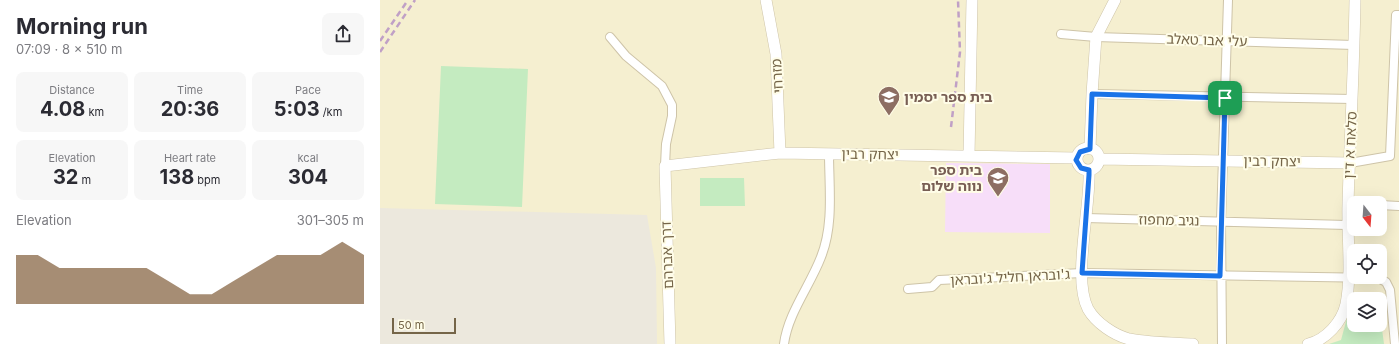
<!DOCTYPE html>
<html lang="en">
<head>
<meta charset="utf-8">
<style>
  body { margin:0; font-family:Inter,"Noto Sans Hebrew",sans-serif; background:#f7f7f7; color:#2b2b33; height:100vh; display:flex; flex-direction:column; font-size:15px; white-space:nowrap }
  * { box-sizing:border-box; margin:0 }
  p { font-size:13px; color:#7c7c81 }
  .icon { flex:none; width:22px; height:22px; fill:none; stroke:currentColor; stroke-width:2; stroke-linecap:round; stroke-linejoin:round }
  .map { position:relative; flex:1; overflow:hidden }
  .side { display:flex; flex-direction:column; background:#fff; width:380px }
  .side>* { flex:none }
  .needle { width:26px; rotate:163deg }
  .controls { position:absolute; left:967px; top:196px; display:grid; gap:8px }
  .controls a { display:grid; place-items:center; width:40px; height:40px; border-radius:8px; background:#fff; box-shadow:0 4px 16px #0002; font-size:20px }
  .scale { position:absolute; left:12px; bottom:10px; width:64px; box-sizing:border-box; padding-left:4px; border:2px solid #756548; border-top:0; font-size:11px; line-height:14px; white-space:nowrap; color:#756548; -webkit-text-stroke:3px #fffde8; paint-order:stroke }
  .pin { position:absolute; display:grid; place-items:center; width:34px; height:34px; color:#fff; margin:-17px; border-radius:8px; box-shadow:0 2px 6px #0006 }
  .round { display:grid; place-items:center; flex:none; width:42px; height:42px; border-radius:8px; background:#f7f7f7 }
  .summary { display:flex; align-items:center; justify-content:space-between; height:68px; padding:0 16px }
  h1 { font-size:22px; font-weight:700; line-height:30px }
  .stats { display:grid; grid-template-columns:repeat(3,1fr); gap:6px; height:68px; padding:4px 16px }
  .stats div { display:grid; align-content:center; border-radius:8px; background:#f7f7f7; text-align:center }
  .stats b { font-size:20px; font-weight:700 }
  .stats small { font-size:11px; font-weight:400 }
  .stats p { font-size:11px }
  .chart { height:112px; padding:8px 16px }
  .chart p { display:flex; justify-content:space-between }
  .chart svg { width:100%; height:72px; margin-top:4px; fill:#815d3a; opacity:.7 }
  main { display:flex; flex:1; min-height:0 }
  .map>svg:first-child { display:block }
  .residential { fill:#f5efd0; fill-rule:evenodd }
  .industrial { fill:#ece8dd }
  .education { fill:#f7def9 }
  .green { fill:#c4ebc0 }
  .lines { fill:none; stroke-linecap:round; stroke-linejoin:round }
  .minor-casing { stroke:#cec4a8; stroke-width:10 }
  .tertiary-casing { stroke:#cec4a8; stroke-width:12 }
  .minor { stroke:#fff; stroke-width:8 }
  .tertiary { stroke:#fff; stroke-width:11 }
  .rail { stroke:#c0a0c6; stroke-width:2.5; stroke-dasharray:6 4; stroke-linecap:butt }
  .route-casing { stroke:#fff; stroke-width:8 }
  .route { stroke:#1a73e8; stroke-width:5 }
  .labels { text-anchor:middle; stroke-width:4; stroke-linejoin:round; paint-order:stroke }
  .street-label { font-size:14px; fill:#756548; stroke:#fffde8 }
  .education-label { font-size:14px; font-weight:bold; fill:#785e54; stroke:#fffde8; text-anchor:start }
</style>
</head>
<body>
<main>
<section class="side">
<div class="summary"><div><h1>Morning run</h1><p>07:09 · 8 × 510 m</p></div><a class="round"><svg class="icon" aria-label="share" viewBox="0 0 24 24"><path d="M12 15V3M7 8l5-5 5 5M5 13v7h14v-7"/></svg></a></div>
<div class="stats">
<div><p>Distance</p><b>4.08<small> km</small></b></div>
<div><p>Time</p><b>20:36</b></div>
<div><p>Pace</p><b>5:03<small> /km</small></b></div>
</div>
<div class="stats">
<div><p>Elevation</p><b>32<small> m</small></b></div>
<div><p>Heart rate</p><b>138<small> bpm</small></b></div>
<div><p>kcal</p><b>304</b></div>
</div>
<div class="chart"><p><span>Elevation</span>301–305 m</p>
<svg viewBox="0 0 160 44" preserveAspectRatio="none"><path d="M0 44V14L10 14L20 22L30 22L40 22L50 22L60 22L70 30L80 38L90 38L100 30L110 22L120 14L130 14L140 14L150 6L160 14V44z"/></svg>
</div>
</section>
<div class="map">
<svg width="1019" height="344" viewBox="0 0 1019 344">
  <rect width="100%" height="100%" fill="#fdfae2"/>
  <path class="residential" d="M0,0h1019v344h-1019zM974,203h26v26h-26zM974,251h26v26h-26zM974,299h26v26h-26z"/>
  <path class="industrial" d="M0,208l267,7 9,53 1,76h-277z"/>
  <path class="education" d="M566,163l104,1v69l-105,-1z"/>
  <path class="green" d="M61,66l87,3 -6,138 -87,-3z
    M320,178h44l1,28h-45z
    M973,296l12,3h-11v26h26v-11l4,30h-55l12,-4z"/>
  <g class="lines">
    <g class="minor-casing">
      <path id="minor" d="M681,34l35,3 258,8
        M230,37l16,19 36,30 10,19v11l-6,28 -1,22
        M712,94l261,5
        M970,163l40,-7 6,-141h3
        M1000,205l19,1
        M706,218l261,7
        M528,289l24,-2 7,-7 143,-7 296,5 8,4 4,8 5,54
        M404,344c4,-31 26,-58 37,-87 13,-32 8,-70 8,-104
        M842,344l-1,-123 7,-221"/>
    </g>
    <g class="tertiary-casing">
      <path id="tertiary" d="M386,0l10,54 4,99
        M697 159a11 11 0 1 1 22 0a11 11 0 1 1-22 0Z
        M710,149l2,-55 4,-57 19,-37
        M589,156l3,-156
        M719,159l251,4
        M709,170c2,37 -17,108 -1,139 8,14 26,26 41,30 21,4 43,4 64,5
        M290,344l-5,-178 115,-13 296,5
        M928,344c18,-4 34,-22 38,-40 6,-32 1,-67 2,-100 2,-68 6,-136 7,-204"/>
    </g>
    <use href="#minor" class="minor"/>
    <use href="#tertiary" class="tertiary"/>
    <path class="rail" d="M0,41l28,-41
      M0,52l35,-52
      M571,127l9,-75 -2,-52"/>
  </g>
  <g class="lines">
    <g class="route-casing">
      <path id="route" d="M712,94l133,4 -5,178 -138,-3 7,-98v-5l-8,-2 -5,-8 4,-8 10,-3z"/>
    </g>
    <use href="#route" class="route"/>
  </g>
  <defs>
    <g id="school-pin" transform="scale(1.15)"><path d="M0 17L-7.5 6A9.5 9.5 0 1 1 7.5 6Z" fill="#8d6e63" stroke="#fffde8"/><path d="M0-5L7-2L0 1L-7-2ZM-4 1L0 2.5L4 1V4Q0 6-4 4Z" fill="#fff"/></g>
  </defs>
  <g fill-rule="evenodd">
    <use href="#school-pin" x="509" y="97"/>
    <use href="#school-pin" x="618" y="178"/>
  </g>
  <g class="labels">
    <g class="street-label">
      <text transform="translate(827 40) rotate(2)" y="5">עלי אבו טאלב</text>
      <text transform="translate(397 76) rotate(-93)" y="5">מזרחי</text>
      <text transform="translate(970 145) rotate(-87)" y="5">סלאח א דין</text>
      <text transform="translate(490 154) rotate(1)" y="5">יצחק רבין</text>
      <text transform="translate(892 161) rotate(1)" y="5">יצחק רבין</text>
      <text transform="translate(789 220) rotate(1)" y="5">נגיב מחפוז</text>
      <text transform="translate(287 255) rotate(-92)" y="5">דרך אברהם</text>
      <text transform="translate(630 277) rotate(-3)" y="5">ג'ובראן חליל ג'ובראן</text>
    </g>
    <g class="education-label">
      <text x="524" y="102">בית ספר יסמין</text>
      <text x="602" y="175" text-anchor="end">בית ספר<tspan x="602" dy="16">נווה שלום</tspan></text>
    </g>
  </g>
</svg>
<div class="controls">
<a><svg class="needle" viewBox="-14 -14 28 28"><path d="M0-13l5 13h-10z" fill="#e53935"/><path d="M0 13l5-13h-10z" fill="#7c7c81"/></svg></a>
<a><svg class="icon" aria-label="locate" viewBox="0 0 24 24"><circle cx="12" cy="12" r="6"/><path d="M12 2v4M12 18v4M2 12h4M18 12h4"/></svg></a>
<a><svg class="icon" aria-label="layers" viewBox="0 0 24 24"><path d="M12 4l9 5-9 5-9-5zM3 14l9 5 9-5"/></svg></a>
</div>
<div class="scale">50 m</div>
<div class="pin" style="left:845px;top:98px;background:#1e9e55"><svg class="icon" aria-label="arrive" viewBox="0 0 24 24"><path d="M6 21V4h12l-3 4 3 4H6"/></svg></div>
</div>
</main>
</body>
</html>
